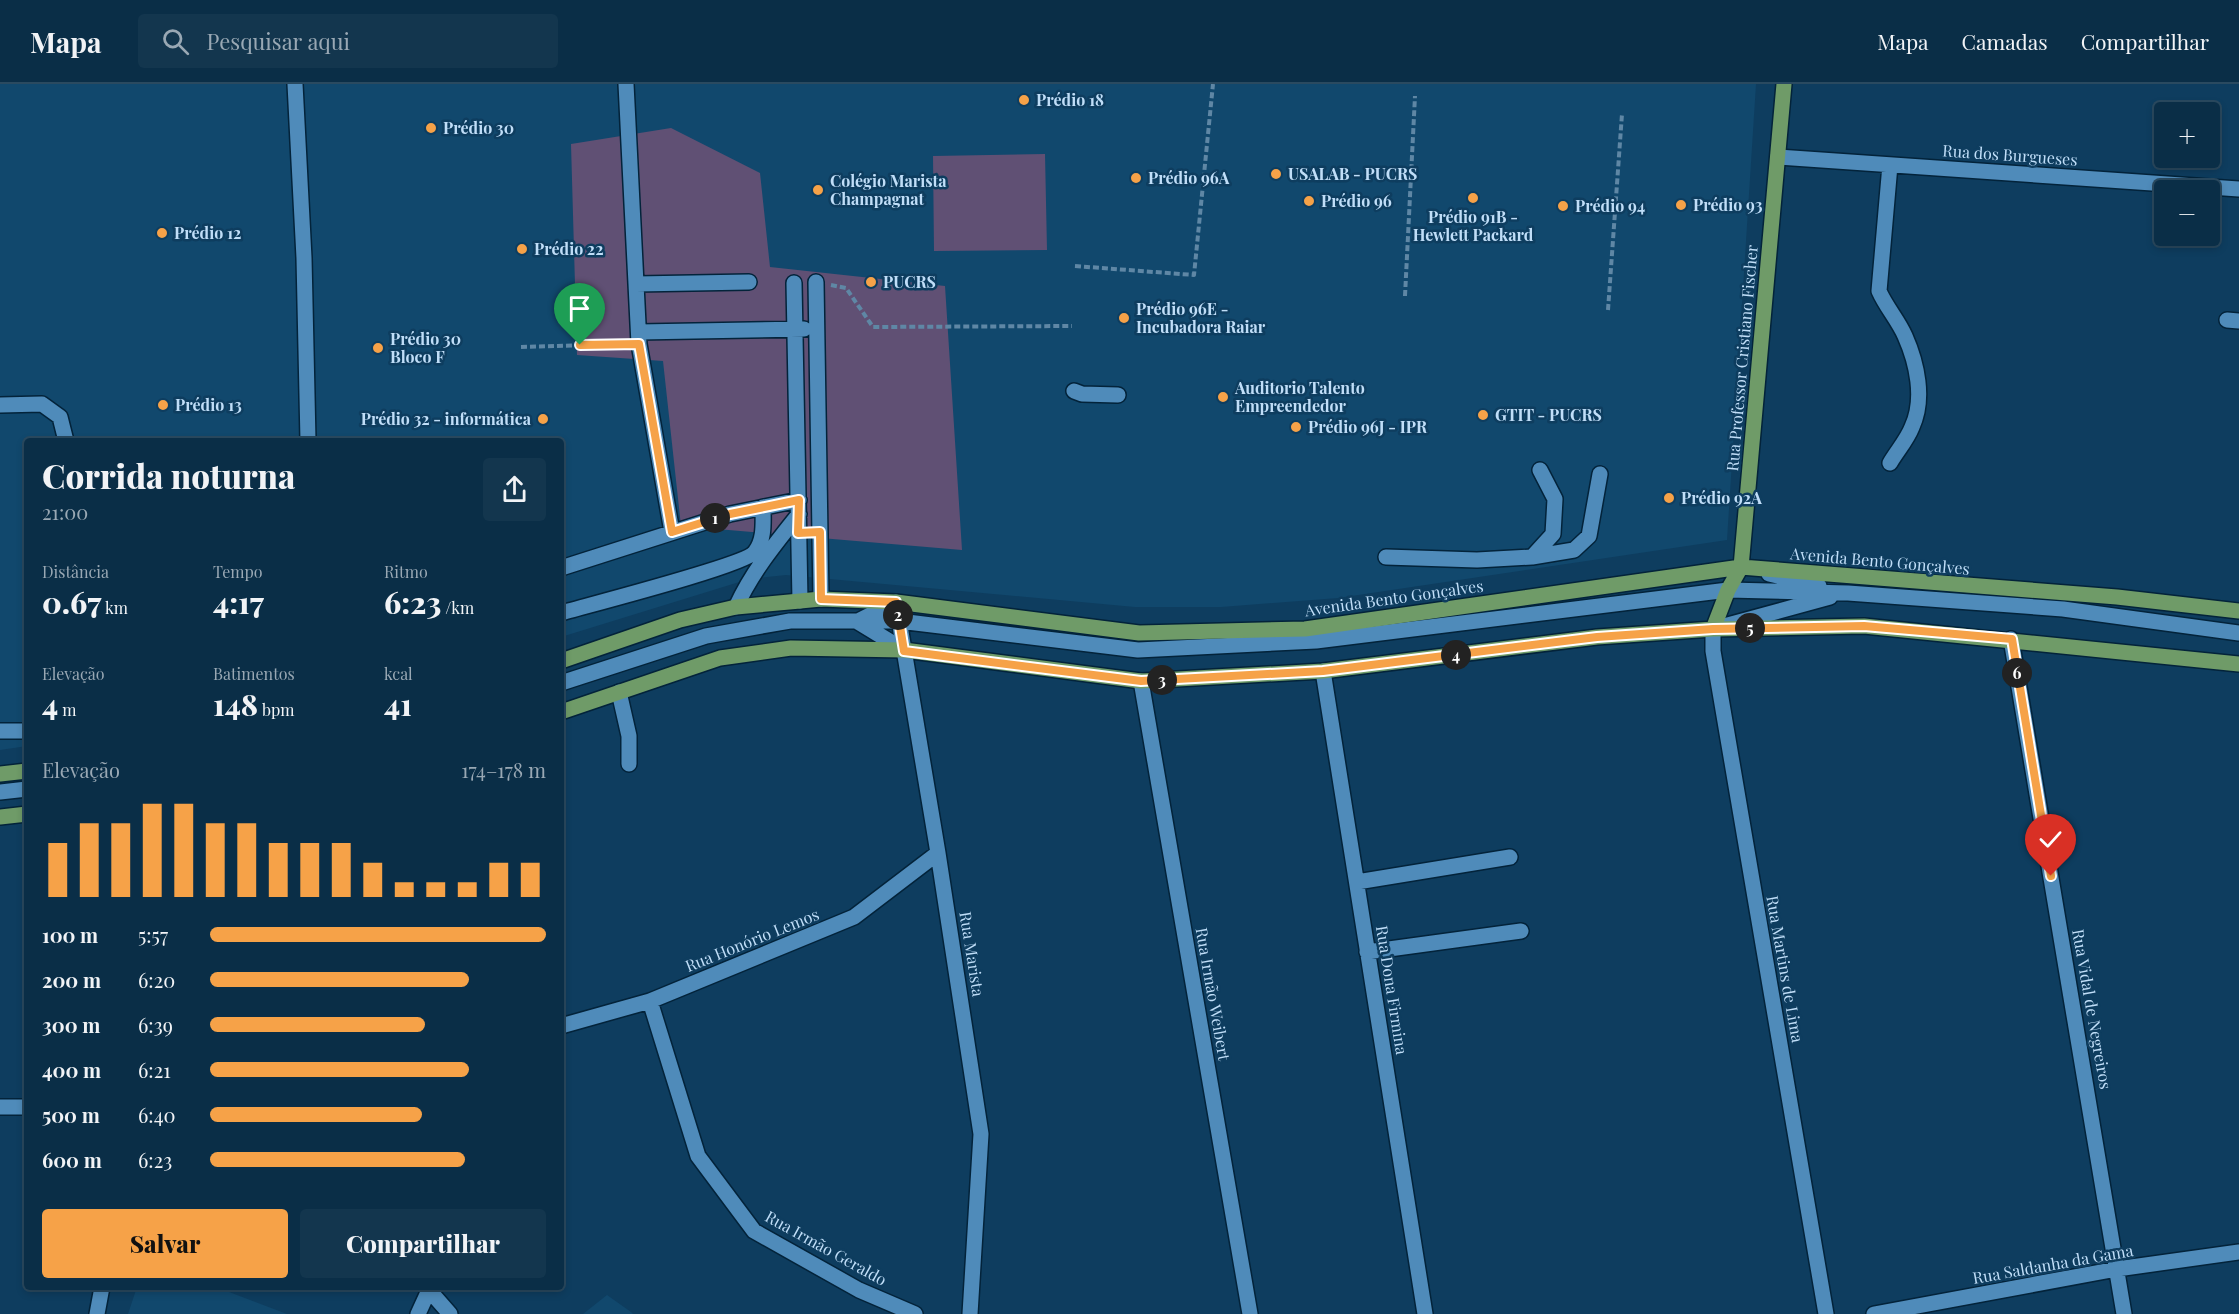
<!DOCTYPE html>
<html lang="pt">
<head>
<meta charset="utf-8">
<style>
  body { margin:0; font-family:"Playfair Display",serif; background:#13364e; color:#f1f3f6; height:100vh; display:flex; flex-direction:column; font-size:22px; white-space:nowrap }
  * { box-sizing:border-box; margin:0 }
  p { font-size:20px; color:#99a8b4 }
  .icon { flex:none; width:33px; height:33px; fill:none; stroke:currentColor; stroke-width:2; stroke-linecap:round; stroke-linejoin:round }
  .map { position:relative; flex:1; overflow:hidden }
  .side { position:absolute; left:24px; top:354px; width:540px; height:852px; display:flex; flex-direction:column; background:#0a2e47; border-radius:6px; box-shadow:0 3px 9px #0003,0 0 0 2px #2a4a60 }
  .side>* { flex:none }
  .buttons { position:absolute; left:2154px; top:18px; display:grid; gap:12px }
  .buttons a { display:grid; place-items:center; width:66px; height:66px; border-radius:6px; background:#0a2e47; box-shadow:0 3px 9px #0003,0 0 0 2px #2a4a60; font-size:30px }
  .pin { position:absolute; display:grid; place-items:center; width:51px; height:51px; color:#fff; margin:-62px -26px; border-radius:50% 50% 50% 0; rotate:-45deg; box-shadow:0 0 6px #0007 }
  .pin .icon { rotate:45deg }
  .km { position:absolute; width:30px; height:30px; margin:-15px; border-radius:50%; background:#222; color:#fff; font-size:16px; line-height:30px; text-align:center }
  .round { display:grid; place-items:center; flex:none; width:63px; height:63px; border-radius:6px; background:#13364e }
  .summary { display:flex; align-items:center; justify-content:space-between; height:102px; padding:0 18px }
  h1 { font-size:33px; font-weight:800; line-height:45px }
  .metrics { display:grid; grid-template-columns:repeat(3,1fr); gap:9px; height:102px; padding:6px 18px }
  .metrics div { display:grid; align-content:center }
  .metrics b { font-size:30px; font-weight:800 }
  .metrics small { font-size:16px; font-weight:400 }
  .metrics p { font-size:16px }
  .chart { height:168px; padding:12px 18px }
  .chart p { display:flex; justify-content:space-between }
  .chart svg { width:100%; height:108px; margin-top:6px; stroke:#f6a248; stroke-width:6 }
  .primary-button { display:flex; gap:12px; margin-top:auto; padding:12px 18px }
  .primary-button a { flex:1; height:69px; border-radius:6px; background:#f6a248; color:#111; font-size:24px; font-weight:800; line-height:69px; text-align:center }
  .primary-button a+a { background:#13364e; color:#f1f3f6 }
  ul { padding:0 18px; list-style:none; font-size:20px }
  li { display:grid; grid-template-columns:96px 72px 1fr; align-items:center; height:45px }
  li i { height:15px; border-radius:8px; background:#f6a248 }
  header { display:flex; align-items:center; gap:36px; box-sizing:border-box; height:84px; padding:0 30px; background:#0a2e47; border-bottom:2px solid #2a4a60 }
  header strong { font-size:28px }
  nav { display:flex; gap:33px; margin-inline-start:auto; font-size:21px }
  .search { width:420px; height:54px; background:#13364e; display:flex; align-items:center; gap:15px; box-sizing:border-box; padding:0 21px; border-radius:6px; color:#99a8b4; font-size:22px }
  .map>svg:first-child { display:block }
  .built { fill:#11486d }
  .green { fill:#605074 }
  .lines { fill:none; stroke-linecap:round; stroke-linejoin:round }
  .minor-casing { stroke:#03233a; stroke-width:18 }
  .major-casing { stroke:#03233a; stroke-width:18 }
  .path { stroke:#5f87a5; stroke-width:4; stroke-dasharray:6 3; stroke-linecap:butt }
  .minor { stroke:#4f8bba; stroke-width:15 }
  .major { stroke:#6f9b68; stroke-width:15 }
  .route-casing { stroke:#fff; stroke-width:12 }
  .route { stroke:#f6a248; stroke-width:8 }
  .poi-dot { fill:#f6a248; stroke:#0e3d5f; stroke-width:2 }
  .labels { text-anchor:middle; stroke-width:5; stroke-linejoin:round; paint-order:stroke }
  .poi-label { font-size:16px; font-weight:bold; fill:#c0def8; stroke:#0e3d5f; text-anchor:start }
  .street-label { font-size:16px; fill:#c0def8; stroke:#0e3d5f }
</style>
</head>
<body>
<header>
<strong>Mapa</strong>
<div class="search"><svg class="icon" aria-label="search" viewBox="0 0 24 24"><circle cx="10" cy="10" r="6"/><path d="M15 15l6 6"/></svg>Pesquisar aqui</div>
<nav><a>Mapa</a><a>Camadas</a><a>Compartilhar</a></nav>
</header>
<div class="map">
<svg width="2239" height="1230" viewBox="0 0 2239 1230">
  <rect width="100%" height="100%" fill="#0e3d5f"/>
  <path class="built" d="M0,0h1756l-29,456 -389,58 -117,9h-86l-349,-32 -37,4 -188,58v-196h-534v305l-27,4z
    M137,1203h79l71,27h-159z
    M607,1211l24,17 2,2h-50z"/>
  <path class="green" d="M671,44l89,45 10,94 175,19 17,264 -281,-24 -18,-165 -86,-6 -6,-211z
    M1045,70l2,96 -113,1 -1,-95z"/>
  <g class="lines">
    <g class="minor-casing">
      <path id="minor" d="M295,0l9,174 4,183
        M626,0l13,260 33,188
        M1778,73l461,32
        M816,198l5,317
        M794,199l6,318
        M636,200l113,-2
        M2227,236l12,1
        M639,248l165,-3
        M1074,307l8,3 36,1
        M0,321l42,-1 18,13 6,24
        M1890,379c7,-12 17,-23 22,-36 13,-28 5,-64 -7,-91 -7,-16 -19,-29 -26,-45l11,-126
        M1386,473l91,3 55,-3 42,-7 15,-14 11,-62
        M1532,473l21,-23 2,-35 -15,-29
        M561,484l169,-54 69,-14
        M1769,490l50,12
        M736,523c16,-35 39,-63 63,-93
        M561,529c28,-8 184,-48 194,-61 10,-13 8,-30 8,-45
        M860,536l36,-18 42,251 43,281 -11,180
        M858,538l46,28
        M2011,555l113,675
        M1323,587l102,643
        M1141,597l109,633
        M561,599l145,-47 84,-15h109l239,29 178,-9 412,-51 120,3 215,16 176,24
        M619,608l10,44v28
        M0,647h27
        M0,708l27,-3
        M1357,798l153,-25
        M1367,868l154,-21
        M650,917l48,155 56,75 105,59 56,24
        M561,942l89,-25 204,-84 84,-64
        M0,1023h27
        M429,1206l21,24
        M97,1230l5,-27
        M418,1230l11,-24
        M1826,1230l-113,-663v-22l117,-32
        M1874,1230l243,-45 122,-17"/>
    </g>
    <g class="major-casing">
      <path id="major" d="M1713,545l15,-39 13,-23 43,-483
        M561,577l119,-41 56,-13 64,-6 21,-2 75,3 243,31 166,-4 436,-62 376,30 122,14
        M561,628l159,-54 71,-10 113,2 237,31 182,-10 274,-34 116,-8 151,-3 375,38
        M0,690l27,-3
        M0,733l27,-3"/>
    </g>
    <path class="path" d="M1075,182l119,9 19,-191
      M831,201l15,3 27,39 199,-1
      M1405,212l10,-200
      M1608,226l14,-196
      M521,263l101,-3"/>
    <use href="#minor" class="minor"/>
    <use href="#major" class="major"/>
  </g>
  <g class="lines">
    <g class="route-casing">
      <path id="route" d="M580,261l59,-1 33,188 58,-18 69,-14 -1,33 22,-1 1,67 75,3 8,49 237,30 182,-10 274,-34 116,-8 151,-3 148,13 39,237"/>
    </g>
    <use href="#route" class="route"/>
  </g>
  <g class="poi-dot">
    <circle cx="1024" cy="16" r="6"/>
    <circle cx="431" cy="44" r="6"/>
    <circle cx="1276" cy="90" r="6"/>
    <circle cx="1136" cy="94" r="6"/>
    <circle cx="818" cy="106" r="6"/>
    <circle cx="1473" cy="114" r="6"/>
    <circle cx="1309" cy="117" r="6"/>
    <circle cx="1681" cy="121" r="6"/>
    <circle cx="1563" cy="122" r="6"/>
    <circle cx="162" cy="149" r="6"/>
    <circle cx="522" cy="165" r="6"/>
    <circle cx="871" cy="198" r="6"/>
    <circle cx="1124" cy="234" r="6"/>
    <circle cx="378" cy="264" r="6"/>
    <circle cx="1223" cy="313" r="6"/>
    <circle cx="163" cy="321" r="6"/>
    <circle cx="1483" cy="331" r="6"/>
    <circle cx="543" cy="335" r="6"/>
    <circle cx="1296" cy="343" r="6"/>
    <circle cx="1669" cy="414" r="6"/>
  </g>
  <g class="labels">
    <g class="poi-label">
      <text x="1036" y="22">Prédio 18</text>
      <text x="443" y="50">Prédio 30</text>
      <text x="1288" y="96">USALAB - PUCRS</text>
      <text x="1148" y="100">Prédio 96A</text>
      <text x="830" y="103">Colégio Marista<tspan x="830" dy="18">Champagnat</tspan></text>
      <text x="1321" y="123">Prédio 96</text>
      <text x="1693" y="127">Prédio 93</text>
      <text x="1575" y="128">Prédio 94</text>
      <text x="1473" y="139" text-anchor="middle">Prédio 91B -<tspan x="1473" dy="18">Hewlett Packard</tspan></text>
      <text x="174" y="155">Prédio 12</text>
      <text x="534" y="171">Prédio 22</text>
      <text x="883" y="204">PUCRS</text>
      <text x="1136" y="231">Prédio 96E -<tspan x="1136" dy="18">Incubadora Raiar</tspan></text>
      <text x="390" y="261">Prédio 30<tspan x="390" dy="18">Bloco F</tspan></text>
      <text x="1235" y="310">Auditorio Talento<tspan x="1235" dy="18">Empreendedor</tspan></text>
      <text x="175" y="327">Prédio 13</text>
      <text x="1495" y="337">GTIT - PUCRS</text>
      <text x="531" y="341" text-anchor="end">Prédio 32 - informática</text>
      <text x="1308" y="349">Prédio 96J - IPR</text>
      <text x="1681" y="420">Prédio 92A</text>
    </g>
    <g class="street-label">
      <text transform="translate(2010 71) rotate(4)" y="6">Rua dos Burgueses</text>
      <text transform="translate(1742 274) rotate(-85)" y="6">Rua Professor Cristiano Fischer</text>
      <text transform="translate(1880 477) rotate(5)" y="6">Avenida Bento Gonçalves</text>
      <text transform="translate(1394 514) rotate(-8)" y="6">Avenida Bento Gonçalves</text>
      <text transform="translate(752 856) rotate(-22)" y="6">Rua Honório Lemos</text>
      <text transform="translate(972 870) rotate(81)" y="6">Rua Marista</text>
      <text transform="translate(1785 885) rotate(80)" y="6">Rua Martins de Lima</text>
      <text transform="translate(1392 906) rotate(81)" y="6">Rua Dona Firmina</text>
      <text transform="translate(1213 910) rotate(80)" y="6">Rua Irmão Weibert</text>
      <text transform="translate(2092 925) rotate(80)" y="6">Rua Vidal de Negreiros</text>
      <text transform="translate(826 1164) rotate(29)" y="6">Rua Irmão Geraldo</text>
      <text transform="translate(2053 1180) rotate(-10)" y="6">Rua Saldanha da Gama</text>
    </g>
  </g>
</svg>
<div class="buttons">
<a>+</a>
<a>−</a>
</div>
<div class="pin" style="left:580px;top:261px;background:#1e9e55"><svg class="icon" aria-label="arrive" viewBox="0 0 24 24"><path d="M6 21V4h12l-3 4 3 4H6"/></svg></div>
<div class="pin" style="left:2051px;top:792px;background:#d93025"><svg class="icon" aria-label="check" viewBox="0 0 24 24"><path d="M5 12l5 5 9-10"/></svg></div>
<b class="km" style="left:715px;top:434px">1</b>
<b class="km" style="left:898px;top:531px">2</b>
<b class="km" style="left:1162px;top:596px">3</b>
<b class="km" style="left:1456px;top:571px">4</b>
<b class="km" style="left:1750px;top:544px">5</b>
<b class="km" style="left:2017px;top:589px">6</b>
<section class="side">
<div class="summary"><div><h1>Corrida noturna</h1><p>21:00</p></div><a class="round"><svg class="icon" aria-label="share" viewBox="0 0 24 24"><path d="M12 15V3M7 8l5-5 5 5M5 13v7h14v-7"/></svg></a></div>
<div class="metrics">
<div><p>Distância</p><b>0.67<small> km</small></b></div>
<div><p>Tempo</p><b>4:17</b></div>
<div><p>Ritmo</p><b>6:23<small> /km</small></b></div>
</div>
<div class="metrics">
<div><p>Elevação</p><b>4<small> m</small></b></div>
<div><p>Batimentos</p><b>148<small> bpm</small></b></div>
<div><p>kcal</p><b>41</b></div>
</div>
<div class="chart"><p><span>Elevação</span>174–178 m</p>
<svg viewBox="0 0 160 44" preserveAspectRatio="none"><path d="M5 44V22M15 44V14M25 44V14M35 44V6M45 44V6M55 44V14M65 44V14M75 44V22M85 44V22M95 44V22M105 44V30M115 44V38M125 44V38M135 44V38M145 44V30M155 44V30"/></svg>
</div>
<ul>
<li><b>100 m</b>5:57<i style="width:100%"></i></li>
<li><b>200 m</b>6:20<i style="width:77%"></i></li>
<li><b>300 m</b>6:39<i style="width:64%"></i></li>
<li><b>400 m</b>6:21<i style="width:77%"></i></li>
<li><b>500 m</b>6:40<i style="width:63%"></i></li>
<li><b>600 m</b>6:23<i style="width:76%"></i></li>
</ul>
<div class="primary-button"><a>Salvar</a><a>Compartilhar</a></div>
</section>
</div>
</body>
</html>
